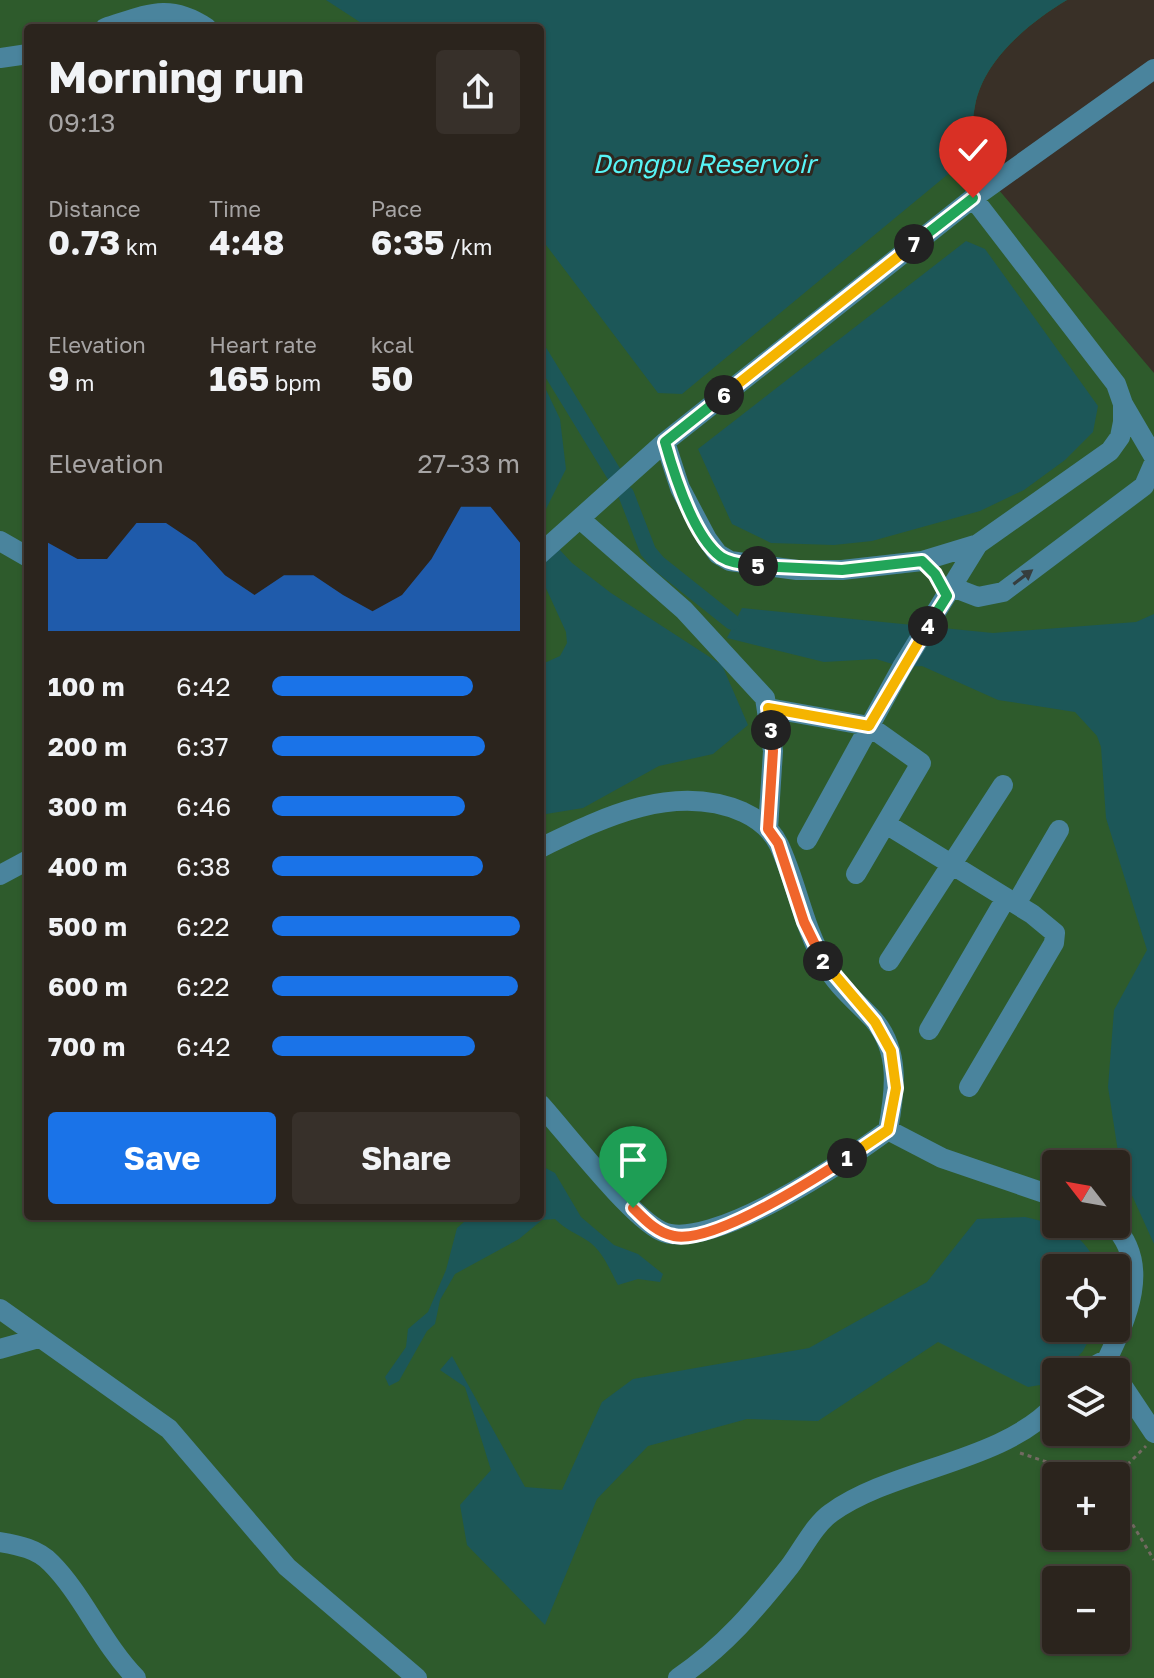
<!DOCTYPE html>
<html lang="en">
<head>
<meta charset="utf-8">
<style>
  body { margin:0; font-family:"Golos Text",sans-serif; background:#37302a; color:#f1f3f6; height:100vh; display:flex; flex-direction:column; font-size:30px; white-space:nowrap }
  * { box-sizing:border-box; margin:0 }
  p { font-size:26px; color:#a6a4a4 }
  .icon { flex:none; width:44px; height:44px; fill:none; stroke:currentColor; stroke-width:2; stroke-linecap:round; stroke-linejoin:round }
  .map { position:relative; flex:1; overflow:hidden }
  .side { position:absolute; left:24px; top:24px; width:520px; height:1196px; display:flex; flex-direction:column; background:#2b241d; border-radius:8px; box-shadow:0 2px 6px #0004,0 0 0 2px #47413b }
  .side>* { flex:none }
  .needle { width:52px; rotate:301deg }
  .tools { position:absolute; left:1042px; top:1150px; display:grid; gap:16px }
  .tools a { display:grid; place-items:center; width:88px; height:88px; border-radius:8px; background:#2b241d; box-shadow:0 2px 6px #0004,0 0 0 2px #47413b; font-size:40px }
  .pin { position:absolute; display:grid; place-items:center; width:68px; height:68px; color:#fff; margin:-82px -34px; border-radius:50% 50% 50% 0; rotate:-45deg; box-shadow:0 0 8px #0007 }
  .pin .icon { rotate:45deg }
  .km { position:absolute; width:40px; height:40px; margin:-20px; border-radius:50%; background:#222; color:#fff; font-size:22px; line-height:40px; text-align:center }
  .round { display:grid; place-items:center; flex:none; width:84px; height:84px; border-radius:8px; background:#37302a }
  .headline { display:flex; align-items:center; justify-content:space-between; height:136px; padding:0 24px }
  h1 { font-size:44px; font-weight:700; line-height:60px }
  .figures { display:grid; grid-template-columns:repeat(3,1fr); gap:12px; height:136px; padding:8px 24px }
  .figures div { display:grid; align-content:center }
  .figures b { font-size:34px; font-weight:700 }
  .figures small { font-size:22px; font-weight:400 }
  .figures p { font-size:22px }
  .chart { height:224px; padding:16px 24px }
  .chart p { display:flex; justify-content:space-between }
  .chart svg { width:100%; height:144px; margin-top:8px; fill:#1a73e8; opacity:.7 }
  .action { display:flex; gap:16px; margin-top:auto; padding:16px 24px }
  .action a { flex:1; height:92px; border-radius:8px; background:#1a73e8; color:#fff; font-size:32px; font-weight:700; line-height:92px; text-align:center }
  .action a+a { background:#37302a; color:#f1f3f6 }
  ul { padding:0 24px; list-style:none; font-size:26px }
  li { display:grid; grid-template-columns:128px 96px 1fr; align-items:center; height:60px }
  li i { height:20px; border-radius:10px; background:#1a73e8 }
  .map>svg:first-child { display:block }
  .green { fill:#2e5b2c; fill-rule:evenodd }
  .water { fill:#1c5758 }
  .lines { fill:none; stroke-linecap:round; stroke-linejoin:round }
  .canal { stroke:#1c5758; stroke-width:16 }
  .path { stroke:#736a62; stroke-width:3; stroke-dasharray:4 4; stroke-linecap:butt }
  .minor { stroke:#4a849d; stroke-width:20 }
  .oneway { fill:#363e3e }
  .split-1-casing { stroke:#fff; stroke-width:16 }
  .split-2-casing { stroke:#fff; stroke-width:16 }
  .split-3-casing { stroke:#fff; stroke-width:16 }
  .split-4-casing { stroke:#fff; stroke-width:16 }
  .split-5-casing { stroke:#fff; stroke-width:16 }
  .split-6-casing { stroke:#fff; stroke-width:16 }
  .split-7-casing { stroke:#fff; stroke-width:16 }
  .split-8-casing { stroke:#fff; stroke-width:16 }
  .split-1 { stroke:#f0652b; stroke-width:10 }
  .split-2 { stroke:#f5b400; stroke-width:10 }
  .split-3 { stroke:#f0652b; stroke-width:10 }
  .split-4 { stroke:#f5b400; stroke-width:10 }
  .split-5 { stroke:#22a559; stroke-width:10 }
  .split-6 { stroke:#22a559; stroke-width:10 }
  .split-7 { stroke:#f5b400; stroke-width:10 }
  .split-8 { stroke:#22a559; stroke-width:10 }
  .labels { text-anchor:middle; stroke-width:6; stroke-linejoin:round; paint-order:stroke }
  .water-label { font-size:26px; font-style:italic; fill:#57f4f6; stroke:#2f261e }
</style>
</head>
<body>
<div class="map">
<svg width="1154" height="1678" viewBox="0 0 1154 1678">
  <rect width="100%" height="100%" fill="#393027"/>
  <path class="green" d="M0,0h1067c-37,22 -84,60 -92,106 -4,16 -3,33 -5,50l184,217v1305h-1154zM28,28h512v1188h-512zM1056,1164h60v60h-60zM1056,1268h60v60h-60zM1056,1372h60v60h-60zM1056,1476h60v60h-60zM1056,1580h60v60h-60z"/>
  <path class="water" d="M326,0h741c-37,22 -84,60 -92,106 -3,16 -3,33 -5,50l-288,238 -24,-1 -118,-156v-209h-171z
    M966,241l19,8 113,157 -5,26 -28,28 -41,30 -44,21 -108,30 -38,4 -63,-2 -39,-19 -34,-75z
    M540,377l20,42 6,50 -21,42 1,24 26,28 39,30 111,72 26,60 -35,29 -54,12 -76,42 -43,7v-150l20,-9 7,-13 -1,-11 -26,-57z
    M742,608l251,25 143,-11 18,-8v630l-33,-73 -13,-84 6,-77 33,-60 -41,-132 -5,-71 -4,-11 -22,-24 -77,-12 -76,-34 -20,1 -26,-8 -52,3 -97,-24z
    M540,1165l15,8 26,44 33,28 24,9 25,20 -3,8 -22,-3 -20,6c-8,-15 -16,-35 -30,-44 -12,-8 -22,-11 -33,-22l-13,1 -23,19 -64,35 -15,26 -5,24 -8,7 -28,50 -10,5 -4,-9 21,-30 2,-18 20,-17 18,-42 11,-42 14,-12h69z
    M1025,1217c35,8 56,14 72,47l1,4h-42v60h39l-12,23 -19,21h-8v5l-10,7 -18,3 -90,-45 -120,79 -71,-2 -99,27 -51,53 -52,126 -78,-80 -7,-40 31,-35 -26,-83 -25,-17 12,-14 73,131 37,3 40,-88 31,-23 176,-31 118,-66 50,-63z"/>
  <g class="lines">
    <path class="canal" d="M540,353l74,121
      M626,494l22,57 10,12 74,59"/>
    <path class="path" d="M1020,1453l69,23
      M1116,1476l30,-30
      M1116,1497l38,63
      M1056,1537v-1"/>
    <path class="minor" d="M105,28c42,-13 63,-26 102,0
      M0,58l28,-4
      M1123,404l31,53
      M665,442l15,46 27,51 11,15 12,7 67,9h45l80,-9 56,-17 132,-93 10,-14 3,-15v-18l-7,-20 -143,-186
      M580,519l104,91 81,88 8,53 -5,78
      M0,541l28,16
      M540,554l125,-112 308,-244 181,-129
      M952,587l26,10 25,-5 141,-106 10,-23
      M768,708l101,18 52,37 -65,111
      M886,824l146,90 23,19 -1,10 -85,144
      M807,840l95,-173 76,-123
      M540,848c62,-30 134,-66 203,-36 15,7 29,18 36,33 18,38 24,81 46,119 11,21 32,38 48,55 28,32 22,73 15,111
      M0,875l28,-15
      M1016,904l43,-74
      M889,961l114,-176
      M929,1030l77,-132
      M540,1104c27,30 90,112 121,127 47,23 187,-71 227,-101l54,28 114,39
      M0,1309l169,120 118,138 130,111
      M0,1349l39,-11
      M1105,1364c21,-44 48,-99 7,-140
      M1084,1372l16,-9 13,9
      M1116,1376l38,57
      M0,1542c18,3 38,7 51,21 32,32 51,80 85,115
      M678,1678c46,-31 78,-69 112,-112 12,-16 25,-42 41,-53 62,-45 171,-50 225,-109"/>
  </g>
  <defs><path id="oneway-solid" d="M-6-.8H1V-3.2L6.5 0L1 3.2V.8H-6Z" transform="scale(2)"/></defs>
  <use class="oneway" href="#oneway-solid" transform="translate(1023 577) rotate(-37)"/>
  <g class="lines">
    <g class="split-1-casing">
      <path id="split-1" d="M633,1208c12,12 24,25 41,28 39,8 139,-56 173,-78"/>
    </g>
    <g class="split-2-casing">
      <path id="split-2" d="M823,961l52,61 16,29 5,37 -8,42 -41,28"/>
    </g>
    <g class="split-3-casing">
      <path id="split-3" d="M771,730l2,21 -5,78 10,14 26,79 19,39"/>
    </g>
    <g class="split-4-casing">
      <path id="split-4" d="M771,730l-3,-22 101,18 59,-100"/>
    </g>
    <g class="split-5-casing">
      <path id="split-5" d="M758,566l84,4 80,-9 13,13 12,22 -19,30"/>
    </g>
    <g class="split-6-casing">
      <path id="split-6" d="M724,395l-59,47c9,32 29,95 56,115 11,7 25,7 37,9"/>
    </g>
    <g class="split-7-casing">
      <path id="split-7" d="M724,395l190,-151"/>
    </g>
    <g class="split-8-casing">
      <path id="split-8" d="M914,244l59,-46"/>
    </g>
    <use href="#split-1" class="split-1"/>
    <use href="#split-2" class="split-2"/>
    <use href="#split-3" class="split-3"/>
    <use href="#split-4" class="split-4"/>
    <use href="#split-5" class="split-5"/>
    <use href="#split-6" class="split-6"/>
    <use href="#split-7" class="split-7"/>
    <use href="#split-8" class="split-8"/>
  </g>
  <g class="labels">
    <g class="water-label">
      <text x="704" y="173">Dongpu Reservoir</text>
    </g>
  </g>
</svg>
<div class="tools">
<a><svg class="needle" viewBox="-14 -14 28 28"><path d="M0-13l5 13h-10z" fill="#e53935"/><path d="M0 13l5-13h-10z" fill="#a6a4a4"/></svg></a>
<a><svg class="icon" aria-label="locate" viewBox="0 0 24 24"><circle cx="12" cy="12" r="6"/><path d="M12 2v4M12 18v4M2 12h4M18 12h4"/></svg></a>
<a><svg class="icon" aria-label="layers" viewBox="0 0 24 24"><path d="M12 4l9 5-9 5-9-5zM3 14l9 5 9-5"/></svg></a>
<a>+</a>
<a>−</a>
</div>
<div class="pin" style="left:633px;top:1208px;background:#1e9e55"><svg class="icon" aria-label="arrive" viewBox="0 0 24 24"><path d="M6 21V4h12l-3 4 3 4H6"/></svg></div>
<div class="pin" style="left:973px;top:198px;background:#d93025"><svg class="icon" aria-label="check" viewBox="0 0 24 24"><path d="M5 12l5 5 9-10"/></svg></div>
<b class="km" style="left:847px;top:1158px">1</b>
<b class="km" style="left:823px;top:961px">2</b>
<b class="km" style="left:771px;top:730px">3</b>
<b class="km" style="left:928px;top:626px">4</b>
<b class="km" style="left:758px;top:566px">5</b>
<b class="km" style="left:724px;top:395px">6</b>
<b class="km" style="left:914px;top:244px">7</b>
<section class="side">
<div class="headline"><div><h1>Morning run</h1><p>09:13</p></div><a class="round"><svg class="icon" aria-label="share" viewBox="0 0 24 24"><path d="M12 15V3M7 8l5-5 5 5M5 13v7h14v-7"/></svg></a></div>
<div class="figures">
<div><p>Distance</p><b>0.73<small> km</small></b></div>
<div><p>Time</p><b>4:48</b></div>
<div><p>Pace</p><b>6:35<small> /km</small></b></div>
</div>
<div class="figures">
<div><p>Elevation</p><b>9<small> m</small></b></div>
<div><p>Heart rate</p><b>165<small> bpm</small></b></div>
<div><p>kcal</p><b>50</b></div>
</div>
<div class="chart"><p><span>Elevation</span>27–33 m</p>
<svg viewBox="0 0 160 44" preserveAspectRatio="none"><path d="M0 44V17L10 22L20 22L30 11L40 11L50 17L60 27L70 33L80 27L90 27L100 33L110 38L120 33L130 22L140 6L150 6L160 17V44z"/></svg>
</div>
<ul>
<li><b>100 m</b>6:42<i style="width:81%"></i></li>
<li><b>200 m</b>6:37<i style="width:86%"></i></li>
<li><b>300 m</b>6:46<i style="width:78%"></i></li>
<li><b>400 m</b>6:38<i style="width:85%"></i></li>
<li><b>500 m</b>6:22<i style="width:100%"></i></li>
<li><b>600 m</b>6:22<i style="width:99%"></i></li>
<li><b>700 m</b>6:42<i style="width:82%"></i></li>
</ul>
<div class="action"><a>Save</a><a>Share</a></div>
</section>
</div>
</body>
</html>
